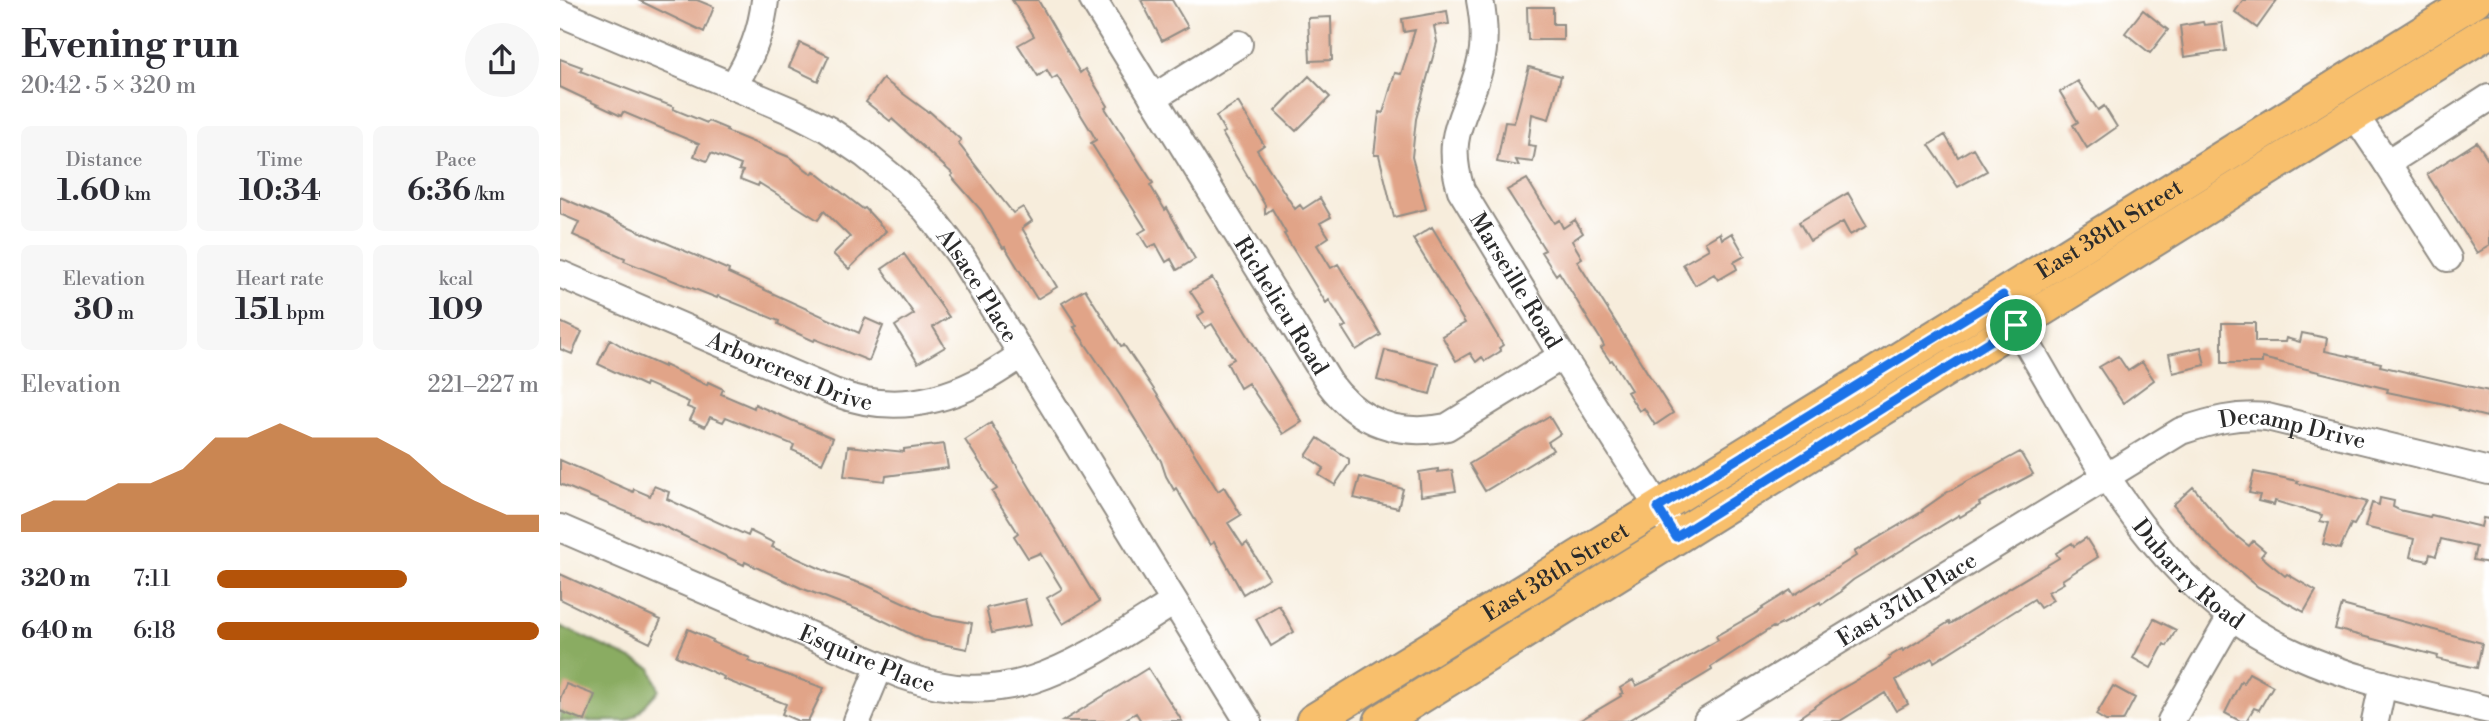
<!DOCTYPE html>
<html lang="en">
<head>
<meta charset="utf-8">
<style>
  body { margin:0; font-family:"Libre Bodoni",serif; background:#f7f7f7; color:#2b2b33; height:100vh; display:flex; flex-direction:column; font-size:26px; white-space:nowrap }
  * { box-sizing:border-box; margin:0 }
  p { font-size:23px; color:#7c7c81 }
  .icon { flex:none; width:38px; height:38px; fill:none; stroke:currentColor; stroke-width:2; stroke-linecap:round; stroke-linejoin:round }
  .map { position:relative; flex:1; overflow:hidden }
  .side { display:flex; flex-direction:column; background:#fff; width:560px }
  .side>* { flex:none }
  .pin { position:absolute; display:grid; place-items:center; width:60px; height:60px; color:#fff; margin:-30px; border:4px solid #fff; border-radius:50%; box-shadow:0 2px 7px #0007 }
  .round { display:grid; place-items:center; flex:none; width:74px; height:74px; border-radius:37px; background:#f7f7f7 }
  .overview { display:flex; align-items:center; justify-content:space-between; height:119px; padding:0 21px }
  h1 { font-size:38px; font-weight:700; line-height:52px }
  .figures { display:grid; grid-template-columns:repeat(3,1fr); gap:10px; height:119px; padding:7px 21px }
  .figures div { display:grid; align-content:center; border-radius:10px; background:#f7f7f7; text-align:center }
  .figures b { font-size:30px; font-weight:700 }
  .figures small { font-size:19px; font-weight:400 }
  .figures p { font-size:19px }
  .chart { height:196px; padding:14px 21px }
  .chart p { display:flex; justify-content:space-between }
  .chart svg { width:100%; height:126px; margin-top:7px; fill:#b45309; opacity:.7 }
  ul { padding:0 21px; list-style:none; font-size:23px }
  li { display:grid; grid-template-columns:112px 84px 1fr; align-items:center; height:52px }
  li i { height:18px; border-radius:9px; background:#b45309 }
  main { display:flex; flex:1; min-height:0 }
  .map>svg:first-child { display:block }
  .forest { fill:#8aac62; stroke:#5a6c46; stroke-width:2 }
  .building { fill:#e1a488 }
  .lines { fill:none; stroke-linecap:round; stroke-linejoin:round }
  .minor-casing { stroke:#918c84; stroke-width:30 }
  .major-casing { stroke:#918c84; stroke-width:37 }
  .minor { stroke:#fff; stroke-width:26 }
  .major { stroke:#f8bf6c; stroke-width:33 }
  .route-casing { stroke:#fff; stroke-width:14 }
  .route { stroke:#1a73e8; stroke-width:9 }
  .labels { text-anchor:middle; stroke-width:7; stroke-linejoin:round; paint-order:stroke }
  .street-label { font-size:23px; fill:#2b2b2b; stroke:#fff }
</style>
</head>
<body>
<main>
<section class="side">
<div class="overview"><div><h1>Evening run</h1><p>20:42 · 5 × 320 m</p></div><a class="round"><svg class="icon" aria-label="share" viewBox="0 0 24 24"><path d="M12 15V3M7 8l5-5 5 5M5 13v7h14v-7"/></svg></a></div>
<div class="figures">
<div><p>Distance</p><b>1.60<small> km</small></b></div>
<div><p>Time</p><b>10:34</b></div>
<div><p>Pace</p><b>6:36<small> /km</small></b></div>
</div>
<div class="figures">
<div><p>Elevation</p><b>30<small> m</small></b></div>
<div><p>Heart rate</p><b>151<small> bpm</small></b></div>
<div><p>kcal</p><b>109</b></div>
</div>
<div class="chart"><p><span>Elevation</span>221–227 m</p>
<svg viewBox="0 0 160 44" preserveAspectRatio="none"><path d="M0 44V38L10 33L20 33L30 27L40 27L50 22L60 11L70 11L80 6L90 11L100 11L110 11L120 17L130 27L140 33L150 38L160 38V44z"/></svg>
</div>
<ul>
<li><b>320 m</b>7:11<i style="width:59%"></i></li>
<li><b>640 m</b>6:18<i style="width:100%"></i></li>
</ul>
</section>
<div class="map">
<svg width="1929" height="721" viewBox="0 0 1929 721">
  <rect width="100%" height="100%" fill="#fff"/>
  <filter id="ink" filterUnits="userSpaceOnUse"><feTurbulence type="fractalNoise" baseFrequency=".0143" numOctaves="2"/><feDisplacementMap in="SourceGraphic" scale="14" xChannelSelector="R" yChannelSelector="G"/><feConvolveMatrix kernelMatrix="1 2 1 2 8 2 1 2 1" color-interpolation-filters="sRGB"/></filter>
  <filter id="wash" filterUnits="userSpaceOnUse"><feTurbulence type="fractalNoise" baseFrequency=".00686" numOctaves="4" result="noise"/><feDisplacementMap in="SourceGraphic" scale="28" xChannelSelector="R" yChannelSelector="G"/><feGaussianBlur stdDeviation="1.57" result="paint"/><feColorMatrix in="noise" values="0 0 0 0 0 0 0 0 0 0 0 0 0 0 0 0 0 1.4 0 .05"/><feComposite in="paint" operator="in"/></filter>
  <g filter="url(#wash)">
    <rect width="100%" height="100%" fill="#f7eddc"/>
    <path class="forest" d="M0,626l91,42 8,22 -23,25 -10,6h-66z"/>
    <g id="blocks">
      <path class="building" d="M78,0h59l17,7 -10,25z
        M452,0h26l42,73 5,-4 23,37 -3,2 48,75 -3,2 15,25 2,-2 28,51 -18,11 -6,-11 -5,3 -10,-18 -8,4 -9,-15 7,-4 -55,-86 5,-3 -5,-9 -34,-55 -5,3 -5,-9 -9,6 -20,-31 16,-9z
        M581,0h31l16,27 -26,14z
        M1683,0h34l-20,28 -22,-16z
        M967,7h26v17h10v16h-35z
        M1583,10l25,20 -18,23 -25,-20z
        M887,11l2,13 -15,2 3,16 -21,77 -4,38 14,52 -32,8 -15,-62h-5l5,-43 4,1 12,-40 6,1 14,-44 -11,2 -2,-13z
        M771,17l1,43 -22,1 -2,-43z
        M1643,22l1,3 18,-2 4,28 -42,6 -4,-31z
        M240,43l29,13 -11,25 -29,-14z
        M0,59l22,8 -2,4 94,36 -1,2 34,14 1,-2 19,8 -1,2 63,26 23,17 2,-3 49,38 2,-1 21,23 -37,38 -16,-15 17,-17 -26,-26 -6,9 -59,-37 -1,3 -18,-7 3,-8 -4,-1 2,-5 -30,-12 -4,8 -13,-5 5,-12 -76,-32 -2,4 -61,-29z
        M969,67l32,9 -12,43 -17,-5 -4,31 8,1 -3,16 -17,-2 3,6 -22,-4 8,-40 9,1z
        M749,76l21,21 -34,34 -21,-20z
        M323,79l45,33 1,-1 32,29 -3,3 55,70 10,-6 9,14 -10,7 35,59 -20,12 -32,-52 -2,1 -22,-38 -30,-34 2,-2 -61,-55 -2,2 -24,-19z
        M1518,81l20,29 6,-4 13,21 -30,21 -14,-23 5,-3 -18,-30z
        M678,102l26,43 -7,5 38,59 5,-4 3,4 17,-11 11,19 -11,6 9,14 -12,8 14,23 7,-4 43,71 -25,15 -14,-22 4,-2 -17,-26 -3,3 -42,-69 2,-1 -14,-24 -7,5v-9l-43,-72 3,-1 -9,-16z
        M1385,135l13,22 15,-9 14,23 -29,16 -29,-42z
        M1917,142l12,19v85l-12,7 -50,-79z
        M967,179l27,44 5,-3 4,8 12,-8 8,13 -11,8 10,17 -5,3 96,152 -18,12 -11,-17 -5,3 -12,-19 4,-2 -19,-30 -2,1 -9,-13 3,-2 -3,-6 -42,-68 -3,3 -15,-23 4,-2 -38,-60z
        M1288,193l19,33 -17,9 -7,-13 -33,19 -11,-19z
        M0,197l169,73 -1,3 131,60 6,-15 18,8 -14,35 -54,-22 -1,2 -24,-11 -12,-6 1,-3 -61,-25 -1,2 -93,-37 1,-3 -52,-23 6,-13 -19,-8z
        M872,227l71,118 -4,3 2,3 -16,10 -3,-4 -6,5 -6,-9 -14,8 -14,-25 23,-13 -52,-84z
        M1160,233l2,6 10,-6 13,23 -11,6 3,7 -19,11 -4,-6 -19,11 -12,-21 26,-15 -4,-7z
        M344,254l45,63 -16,10 12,20 -27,16 -23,-37 19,-12 -32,-45z
        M652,278l90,144 -19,12 -35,-51 -8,5 -13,-25 7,-4 -22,-35 -7,4 -7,-12 6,-4 -14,-21z
        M525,289l36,57 3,-1 29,43 65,103 6,-4 17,28 -13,8 15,23 4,-3 22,35 -26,16 -29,-52 -4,3 -34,-57 -2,2 -8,-14 -5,-15 -41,-66 -46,-68 3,-1 -15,-23z
        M0,322l22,10 -10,22 -12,-5z
        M1662,323h33v19h30l1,-4 14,4 2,-9 25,5 -2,13 56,12 -1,3 109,25 -2,26 -28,-7 1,-1 -15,-5 -58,-12 1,-3 -126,-31v5h-40z
        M50,339l25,15 29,13v-2l43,20 1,-3 15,7 -2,5 33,14 1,-4 6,3 72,31 -11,25 -30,-13 2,-5 -68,-28 -3,5 -13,-5 -5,10 -15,-7 5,-10 -8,-3 2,-5 -43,-19 -1,3 -47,-22z
        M1641,347l4,18 -32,8 -4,-19z
        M825,350l53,13 -8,31 -53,-14z
        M1558,356l10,15 14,-9 12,18 -31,23 -24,-36z
        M989,416l11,18 -12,8 5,8 -68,41 -16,-27z
        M431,423l108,179 -36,22 -16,-26 15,-9 -22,-36 -12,5 -14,-22 4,-3 -26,-41 5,-3 -32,-49z
        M758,438l31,21v5l-14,21 -16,-10 5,-7 -18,-12z
        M384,444l4,24 -62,8 -1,5 -41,-5 4,-30 56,6v-3z
        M1460,452l13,22 -54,29 1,2 -20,12 -1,-2 -106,65 -12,10 1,1 -21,14 -1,-3 -30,18 -16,8 -1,-1 -62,40 1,3 -85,51h-48l42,-25 -1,-2 3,-1 -3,-5 13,-8 3,6 12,-6 70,-40 -2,-4 47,-27 -1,-1 29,-18 3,5 62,-39 -2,-4 69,-41 -1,-1 24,-17z
        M0,460l73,32 1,-3 16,7 4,-10 15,6 -2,7 81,37 2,-5 24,12 -2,4 58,26 38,13 65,30 39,7 -5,26 -44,-9 -49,-24 -73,-28 -56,-26 -1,3 -87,-42 -1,1 -96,-40z
        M878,469v3l14,-2 4,21 -35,5 -2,-24z
        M1694,472l44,9 -1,2 70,19 -13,23 -3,-1 -11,25 -17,-5 6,-21 -9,-2 2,-6 -47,-14 -1,4 -16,-4 2,-6 -11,-2z
        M800,477l43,12 -5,19 -44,-10z
        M1633,487l37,44 19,15 4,-5 12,10 -4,5 24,20 2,-2 29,17 -12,21 -46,-25 -54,-46 -31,-36z
        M1820,498l14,3 -1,6 6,3 31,7 1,-2 50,12 2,-9 6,1v44l-16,-3 3,-13 -35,-8 -5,17 -6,-2 -2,7 -18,-4 4,-18 -49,-12 7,-24 7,2z
        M1526,538l12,19 -36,23 2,3 -16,9 5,8 -13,8 -6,-9 -100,63 -2,-4 -36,22 12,24 -12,7 -11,-18 -45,28h-46l42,-29 42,-24 12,-9 -1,-2 13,-8 1,2 46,-29 1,2 109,-66 -3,-5 16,-10 2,3z
        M0,574l101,46 -11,23 -90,-44z
        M465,599l6,26 -39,8 -6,-25z
        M719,605l15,27 -23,14 -15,-27z
        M1782,605l140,38 -5,25 -40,-9 1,-3 -103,-27z
        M1594,619l22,11 -9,16 -3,-2 -13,24 -18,-10z
        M128,629l25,11 -1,2 38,16 -2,3 76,27 -16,33h-10l-16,-7 4,-10 -63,-25 1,-2 -48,-21z
        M588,668l34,53h-41l-5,-8 -14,8h-59z
        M1689,673l24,13 -14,24 -5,-2 -8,13h-6l-15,-8 16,-32 2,2z
        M6,684l29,11 -10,26 -25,-10v-12z
        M1553,686l22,12 -12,23h-17l-10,-6z"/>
    </g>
  </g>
  <g filter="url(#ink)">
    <use href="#blocks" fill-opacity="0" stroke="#918c84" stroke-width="2"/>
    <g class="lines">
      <g class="minor-casing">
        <g id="minor">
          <path id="s1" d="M533,0l237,384c29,39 70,53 117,43l115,-71"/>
          <path id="s2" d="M920,0c4,21 6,44 0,65 -13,52 -37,66 -19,125l101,166 115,181"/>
          <path id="s3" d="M0,13l236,100 31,16 37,25 33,27 29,29 35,46 287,465"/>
          <path d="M173,86c17,-26 29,-55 32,-86"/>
          <path d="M593,98l86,-54"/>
          <path d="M1794,114l33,49 102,-65"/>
          <path d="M1827,163l61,95"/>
          <path id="s4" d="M0,274l274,118c48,19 96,14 142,-9 16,-8 31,-19 46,-28"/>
          <path id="s5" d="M1449,309l7,16c76,126 138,265 280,329 61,28 128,40 193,56"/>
          <path id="s6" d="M0,528l342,147c111,41 182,-17 272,-73"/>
          <path d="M297,721l23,-55"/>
          <path id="s7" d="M1147,721l474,-290c30,-10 55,-17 86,-14l222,54"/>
          <path d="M1611,721l60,-104"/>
          <path d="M1815,721l8,-37"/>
        </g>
      </g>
      <g class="major-casing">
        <g id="major">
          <path id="s8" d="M753,721l690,-426 472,-295"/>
          <path d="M821,721l1108,-690"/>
        </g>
      </g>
      <use href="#minor" class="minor"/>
      <use href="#major" class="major"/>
    </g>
  </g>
  <g class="lines" filter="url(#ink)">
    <g class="route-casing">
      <path id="route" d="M1443,295l13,30 -340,212 -18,-29z"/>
    </g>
    <use href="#route" class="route"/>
  </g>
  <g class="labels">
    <g class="street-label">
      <text dy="8" stroke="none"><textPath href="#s8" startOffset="936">East 38th Street</textPath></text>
      <text dy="8" stroke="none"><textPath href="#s2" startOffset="301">Marseille Road</textPath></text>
      <text dy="8" stroke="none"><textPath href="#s3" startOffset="511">Alsace Place</textPath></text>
      <text dy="8" stroke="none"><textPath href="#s1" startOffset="359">Richelieu Road</textPath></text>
      <text dy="8" stroke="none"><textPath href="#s4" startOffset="250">Arborcrest Drive</textPath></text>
      <text dy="8" stroke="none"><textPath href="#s7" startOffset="670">Decamp Drive</textPath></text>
      <text dy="8" stroke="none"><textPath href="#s5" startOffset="322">Dubarry Road</textPath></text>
      <text dy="8" stroke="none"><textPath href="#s8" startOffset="285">East 38th Street</textPath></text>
      <text dy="8" stroke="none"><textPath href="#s7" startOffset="234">East 37th Place</textPath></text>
      <text dy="8" stroke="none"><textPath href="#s6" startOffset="334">Esquire Place</textPath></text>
    </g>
  </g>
</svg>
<div class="pin" style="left:1456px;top:325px;background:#1e9e55"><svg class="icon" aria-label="arrive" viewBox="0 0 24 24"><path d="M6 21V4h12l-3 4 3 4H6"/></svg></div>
</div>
</main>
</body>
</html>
